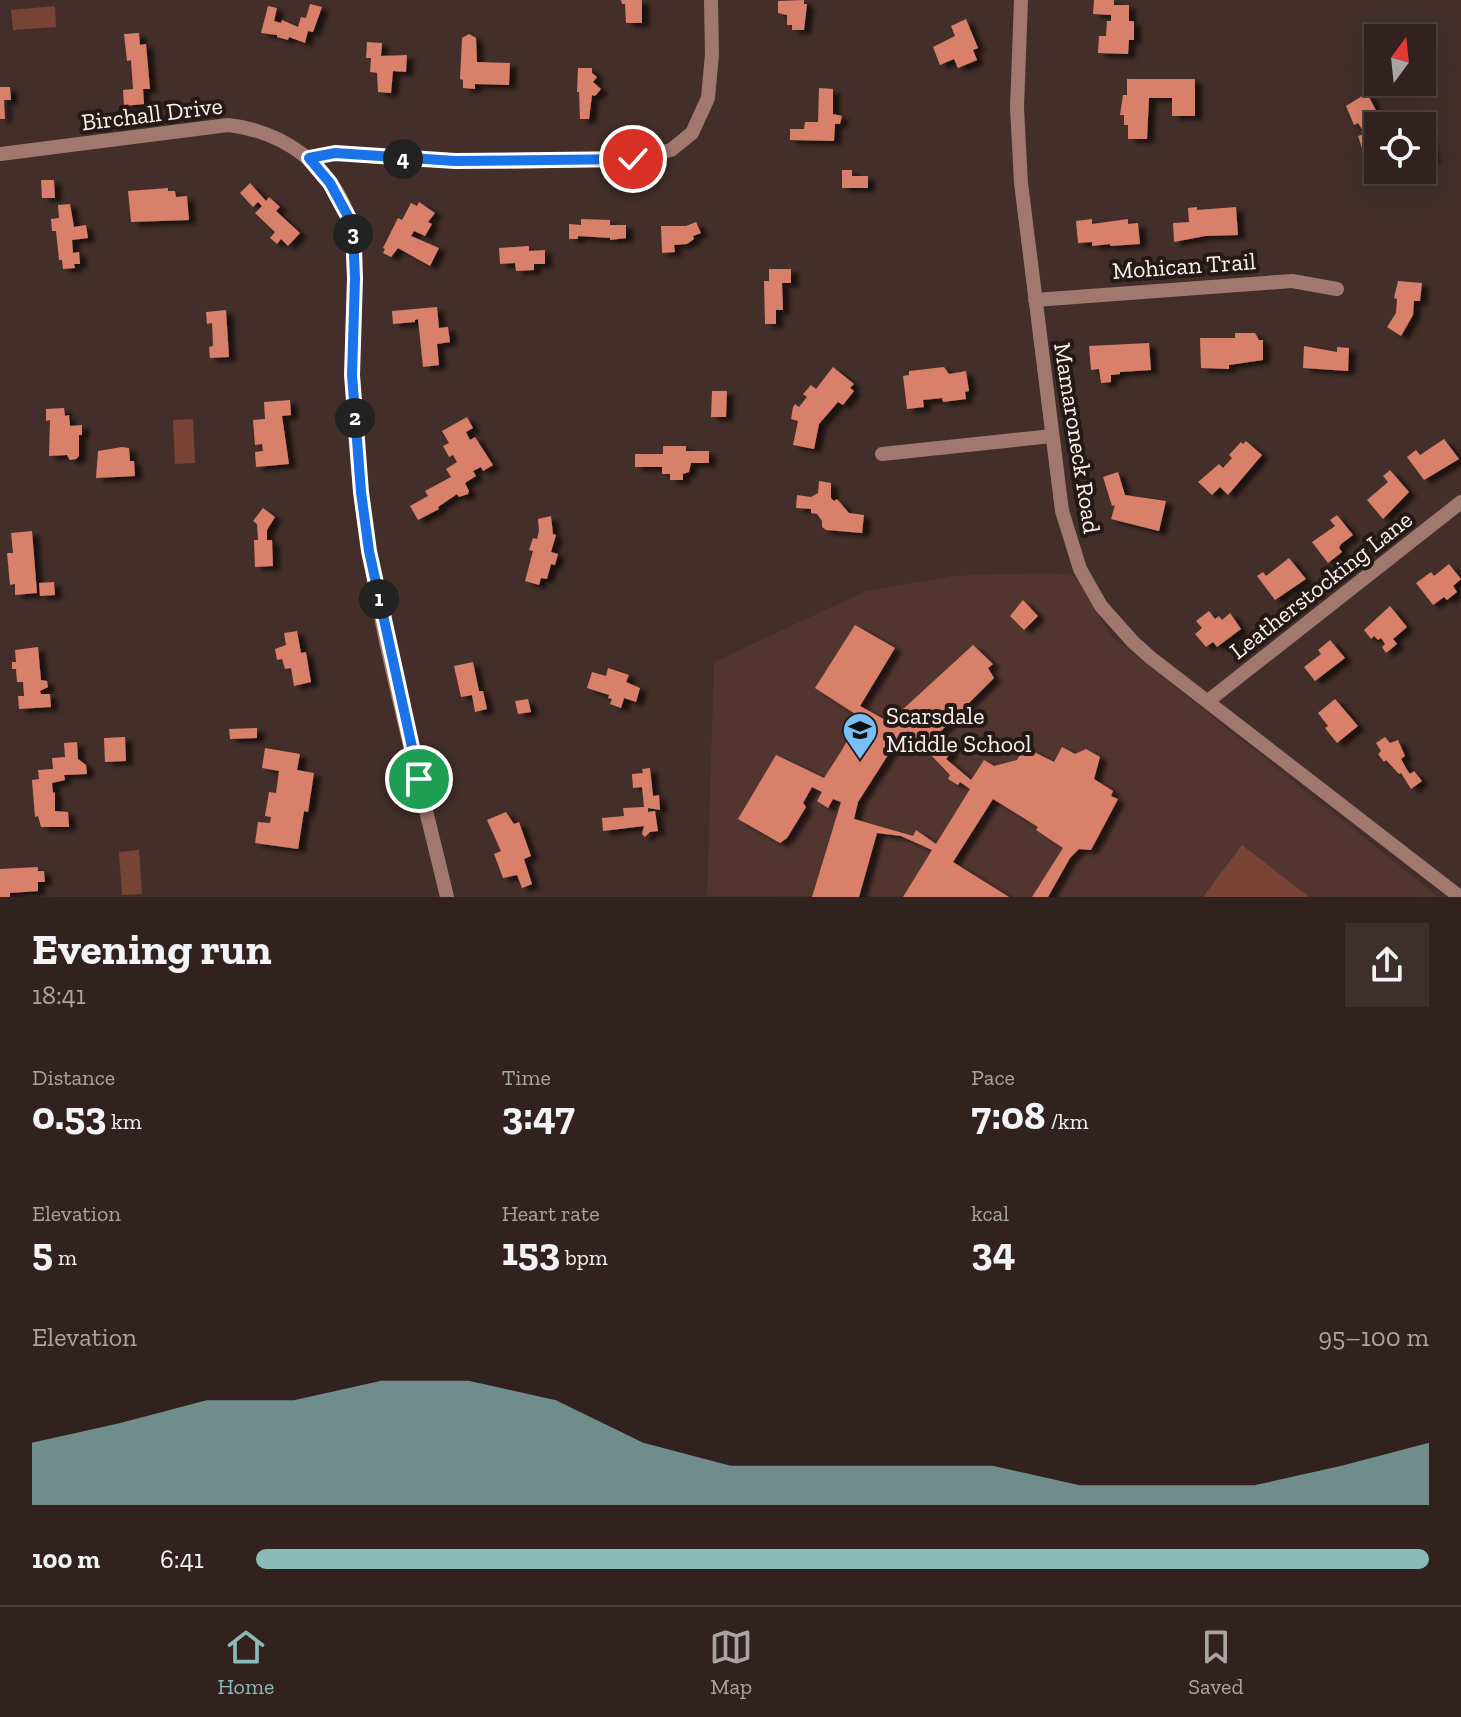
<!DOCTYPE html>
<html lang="en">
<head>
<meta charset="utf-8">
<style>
  body { margin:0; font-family:"Zilla Slab",serif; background:#3d2f2c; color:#f1f3f6; height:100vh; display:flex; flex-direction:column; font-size:30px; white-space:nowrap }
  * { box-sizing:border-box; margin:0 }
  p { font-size:26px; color:#a8a4a4 }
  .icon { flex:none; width:44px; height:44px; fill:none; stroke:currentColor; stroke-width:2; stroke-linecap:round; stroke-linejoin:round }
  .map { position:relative; height:897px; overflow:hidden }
  .details { display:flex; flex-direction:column; background:#32221f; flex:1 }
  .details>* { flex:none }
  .needle { width:52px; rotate:15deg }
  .buttons { position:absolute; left:1364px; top:24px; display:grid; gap:16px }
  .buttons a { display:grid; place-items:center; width:72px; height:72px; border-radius:0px; background:#32221f; box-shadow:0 8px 32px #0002,0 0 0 2px #4d3f3d; font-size:40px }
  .pin { position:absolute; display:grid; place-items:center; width:68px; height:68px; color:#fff; margin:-34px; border:4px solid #fff; border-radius:50%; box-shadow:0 2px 8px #0007 }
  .km { position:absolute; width:40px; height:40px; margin:-20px; border-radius:50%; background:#222; color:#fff; font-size:22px; line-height:40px; text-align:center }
  .round { display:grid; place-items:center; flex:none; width:84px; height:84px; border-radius:0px; background:#3d2f2c }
  .head { display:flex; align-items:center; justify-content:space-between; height:136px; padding:0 32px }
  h1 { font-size:44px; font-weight:700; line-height:60px }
  .stats { display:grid; grid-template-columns:repeat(3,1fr); gap:12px; height:136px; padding:8px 32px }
  .stats div { display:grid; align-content:center }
  .stats b { font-size:40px; font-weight:700 }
  .stats small { font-size:22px; font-weight:400 }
  .stats p { font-size:22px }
  .chart { height:224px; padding:16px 32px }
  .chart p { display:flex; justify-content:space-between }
  .chart svg { width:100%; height:144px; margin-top:8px; fill:#8bbbb9; opacity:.7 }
  ul { padding:0 32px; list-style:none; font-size:26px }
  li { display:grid; grid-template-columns:128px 96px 1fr; align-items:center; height:60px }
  li i { height:20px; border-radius:10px; background:#8bbbb9 }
  .dock { display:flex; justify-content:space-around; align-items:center; height:112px; border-top:2px solid #4d3f3d; background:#32221f; font-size:22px; color:#a8a4a4 }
  .dock a { display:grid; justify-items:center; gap:4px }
  .dock .on { color:#8bbbb9 }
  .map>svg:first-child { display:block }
  .built { fill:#52352f }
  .green { fill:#784438 }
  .building { fill:#d9806b; fill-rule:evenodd; filter:url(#shadow) }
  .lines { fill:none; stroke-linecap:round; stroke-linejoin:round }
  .minor { stroke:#a0786e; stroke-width:14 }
  .route-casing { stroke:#fff; stroke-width:16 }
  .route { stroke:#1a73e8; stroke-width:10 }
  .labels { text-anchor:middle; stroke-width:8; stroke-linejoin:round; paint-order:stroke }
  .street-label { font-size:24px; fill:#fef2ef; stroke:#231916 }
  .poi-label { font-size:24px; fill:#fef2ef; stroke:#231916; text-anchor:start }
</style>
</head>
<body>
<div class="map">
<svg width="1461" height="897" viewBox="0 0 1461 897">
  <defs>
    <filter id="shadow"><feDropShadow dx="7" dy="4" stdDeviation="2" flood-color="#0009"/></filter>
  </defs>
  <rect width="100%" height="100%" fill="#432e29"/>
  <path class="built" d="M1044,573l31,3 37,61 327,260 -732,-1 7,-234 152,-71 85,-15z"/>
  <path class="green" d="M55,6l1,21 -43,3 -2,-20z
    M193,419l2,44 -20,1 -2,-44z
    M1242,845l67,52h-106z
    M139,850l3,44 -20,1 -3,-43z"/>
  <path class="building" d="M621,0h21v23h-16l-1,-19h-3z
    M804,0v4h3l-3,26h-12v-5h-5v-10l-9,-2v-12z
    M1094,0h20v5h15v16h5v19h-5l-1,14 -30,-1 1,-17h7l1,-15h4v-6l-18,-1z
    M310,4l12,3 -9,25 -5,-1 -3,12 -16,-6 -1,3 -11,-3v-2l-16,-2 7,-27 9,2 -3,13 7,2 1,-3 16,7 3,-10 5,1z
    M966,19l12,29 -5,2 4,10 -19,8 -4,-9 -14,6 -7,-18 22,-11 -4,-10z
    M139,33l1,12 6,-1 4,45h-7l1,15 -20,2 -1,-16 10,-1 -2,-29 -4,1 -3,-27z
    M469,34l7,4 1,24 33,1 -1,22 -34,-1v5l-12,-1v-8l-3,-1 2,-41z
    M367,42l15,1 -1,13 26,-1 -1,17 -13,-1 -2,22 -13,-1 -1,-19 -7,-1 1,-14h-5z
    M578,68h14v5l5,4 -4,5 8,7 -6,7 -3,-1 -3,24h-9l-1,-27h-2z
    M1127,79h68v37h-23v-18h-23l-2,41h-19v-14h-4v-10h-4l3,-20h4z
    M0,87h10l1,13h-7l1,19h-5z
    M819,88l14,1v25l9,2 -2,8h-5l-1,17 -44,-1v-11h14l1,-7h13z
    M1367,93l15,29 -4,4v34l-4,-1 -4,-9 -7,1 -5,-15 7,-2 -7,-11 -4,2 -8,-19z
    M1428,136l5,23 -11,2v-23z
    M842,170h10v6h16v12h-26z
    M41,180h13l1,18h-13z
    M250,183l16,18 3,-4 11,10 -4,4 24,22 -12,13 -7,-7 -4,5 -7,-6 5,-6 -20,-19 7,-7 -4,-4 -5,5 -13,-14z
    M168,188v3h7l1,6 11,-1 2,24 -58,2 -3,-31z
    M419,202l16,11 -7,9 4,2 -7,12 -11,-5 -3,5 28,12 -9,18 -32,-18 -7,9 -8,-4 2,-4 -2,-1 15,-30 4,2 9,-17 6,3z
    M70,204l4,23 12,-2 2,13 -16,2 1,13 6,-1 1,12h-6l1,4 -12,1 -1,-9h-3l-3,-29h-4l-1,-12 8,-1 -1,-13z
    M1197,207v3l39,-3 2,28 -33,1 -31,6 -1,-19 16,-1 -1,-14z
    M581,219l29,1v5h16v13l-16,2v-2l-32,-2v3h-9v-15l12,1z
    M1092,219v5l36,-5v5l10,-1 2,21 -30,2v-2l-18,2v-4l-14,1 -2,-22z
    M696,222l5,11 -8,3 1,3 -7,5 -13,1 1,7 -13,1 -1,-27h25z
    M529,246v5l16,-1v14h-11v6l-18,1 -1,-8 -15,1 -1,-16z
    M769,269h22v14h-9l1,27h-7v14h-11l-1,-43h5z
    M1398,281l24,2 -2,18h-6l-1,14 -12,21 -14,-9 9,-14 1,-14 -3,-1z
    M437,307l2,21 9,-1 2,15 -13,2 2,21 -16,2 -5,-48 -3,1v2l-22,2 -1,-13z
    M226,310l3,47 -19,1 -1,-11 4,-1 -1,-23 -5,1 -1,-12z
    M1235,333h20l4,7h4v20l-34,5v4l-28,-1 -1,-30h35z
    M1149,343l2,27 -31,2v2l-9,1v7l-10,1 -2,-14 -8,1 -2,-24z
    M1304,346l33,6v-5l12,1 -1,23 -45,-3z
    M833,367l21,17 -4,4 4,3 -11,14 -5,-3 -19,22 -5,25 -21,-4 5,-24 -7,-2 2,-12 2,-3 4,3 8,-10 -4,-3 8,-9 5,4z
    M944,367l5,7 17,-3 3,20 -4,1 1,7 -23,3 -1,-4 -19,2 1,7 -17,2 -4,-33 6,-1v-4z
    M712,391h15l-1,26h-15z
    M290,400l1,15 -9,1 7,48 -33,3 -1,-15 8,-1 -1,-7 -7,1 -2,-25 12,-1 -1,-17z
    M64,408l1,8 4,-1 1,11 12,-1v10h-3v21l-3,3 -6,1 -3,-5 -18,1 1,-36 -4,1v-12z
    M467,417l6,11 -7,4 4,8 5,-3 18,28 -10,6 -2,-4 -8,4 3,5 -11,7 4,8 -1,3 -9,3 -2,-3 -19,13 1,2 -21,11 -8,-14 18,-10 -3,-5 26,-14 -5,-8 11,-7 -4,-7 -4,2 -6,-11 6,-3 -7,-12z
    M1444,439l15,20 -35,21 -17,-23 9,-7 4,5z
    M1246,441l16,14 -34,40 -8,-8 -8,8 -14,-13 21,-18 4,4 9,-10 -3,-3 12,-13 2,2z
    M663,446h23v5h23v12h-18l-2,9 -6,2v6h-13v-6h-8v-7h-27v-13h28z
    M122,447l7,1 1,13h4l1,15 -39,2 2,-27z
    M1390,470l19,22 -26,27 -16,-19 21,-18 -5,-6z
    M1118,472l7,23 41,6 -7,30 -48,-12 4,-14 -3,1 -9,-29z
    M819,481l12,2v15l3,3 3,-2 12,14 15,2 -2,18 -36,-3 -4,-3v-6l-5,-7 -6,-1v-4l-15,-1 1,-13 14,2 7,-4z
    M263,508l12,9 -8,13v10h5l1,26 -18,1 -1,-27h4l-1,-16 -4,-3z
    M1337,515l16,20 -12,9 -2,4 3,4 -14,11 -16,-21 23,-16 -5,-6z
    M551,516l2,18 3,1 -5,17 7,2 -3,11 -4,-1 -4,15 -6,-1 -2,7 -14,-4 8,-30 -4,-1 4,-12 4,1 2,-8 -1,-12z
    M32,531l5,62 -22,2v-11l-5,1 -3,-32h6l-2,-20z
    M1289,558l17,21 -31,21 -18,-24 6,-4 3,4z
    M1449,564l12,15 -8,7 4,6 -10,8 -3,-3 -11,8 -17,-22 15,-11 3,4z
    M54,582l1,13 -15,1 -1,-13z
    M1023,600l15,16 -14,14 -14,-14z
    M1390,606l17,21 -14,12 4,5 -11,9 -4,-6 3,-3 -4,-6 -3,2 -4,-4 -3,3 -7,-9z
    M1209,611l6,8 4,-3 3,4 8,-7 11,16 -24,18 -4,-5 -7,5 -11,-13 7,-6 -6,-7z
    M855,625l40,23 -35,58 29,16 84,-77 20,19 -5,4 6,10 -57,57 15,16 -6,8 25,21 13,-20 10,6 23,-6 7,-13 30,15 8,-15 13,7 11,-5 14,8 -6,22 19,12 -2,5 7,3 -27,51 -12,-1 -9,9 -22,39h-16l31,-49 -27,-18 2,-3 -45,-28 -40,63 56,35h-106l29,-47 -31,-14 -24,-3 -18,64h-47l29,-95 -8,-3 -5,9 -11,-7 5,-9 -10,-5 -9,16 3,4 -19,31 -7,5 -42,-24 38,-64 48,23 18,-28 18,-33 -45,-29zM908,731l42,44 -2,4 10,6 2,-3 10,7 -34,55 -20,-14 -3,6 -59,-17 4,-17 39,-61z
    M297,631l4,22 5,-1 5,30 -17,4 -3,-18 -6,1 -3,-10 -5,1 -2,-11 11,-4 -2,-12z
    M1330,640l15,18 -30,23 -11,-14 17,-13 -3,-4z
    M38,647l3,33 6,1 1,6 -8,4 1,3h9l1,13 -32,2 -1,-13h6l-1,-14h-6l-1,-13h-4v-7h4l-1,-12z
    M473,662l6,29h4l4,18 -12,3 -3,-17 -11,2 -7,-31z
    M608,668l21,7 -3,7 14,6 -4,14 -12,-4 -3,10 -11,-4 2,-5 -4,-1 1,-3 -22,-7 5,-16 14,4z
    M528,699l3,13 -13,2 -3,-13z
    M1335,699l23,27 -21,17 -12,-15 3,-2 -10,-13z
    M257,728v10l-27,1 -1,-10z
    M125,737l1,24 -21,1 -1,-24z
    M1385,737l5,6 8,-3 7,16 -4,3 5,9 4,6 4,-3 8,10 -11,8 -10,-16 -2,1 -13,-14 -2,2 -6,-8 3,-3 -5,-8z
    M77,742l1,17 8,6 1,9 -23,1 1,5 -13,3 1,10 2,-1v19l13,1 1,15h-28l-3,-11 -3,1 -3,-37 7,-1 -1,-9 15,-1 -1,-11 13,-1 -1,-14z
    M265,748l35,6 -3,16 17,3 -6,39 -4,-1 -6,38 -43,-6 3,-21 12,1 1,-6 -6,-1 4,-24 7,1 3,-22 -17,-3z
    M650,768l3,28 6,-1 1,15 -12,-2v4l7,-1 3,20 -8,1 -5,5 -3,-3 2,-8 -41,5 -1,-13 22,-2 -1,-8 21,-1 -2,-20 -9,1 -1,-14 11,-1 -1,-4z
    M506,812l8,12 5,-2 12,34 -7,3 8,25 -10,4 -5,-13 -14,3 -9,-24 7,-3 -14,-31z
    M38,867v4h6l1,11h-7v9l-28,2v4h-10v-28z"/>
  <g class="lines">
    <path class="minor" d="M1021,0l-4,108 4,75 41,328 18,58 21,37 32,36 18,16 309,239
      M0,154l228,-29c55,6 104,41 122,95 10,30 4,66 3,97 -1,51 0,101 5,152 14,142 56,288 89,428
      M309,158l26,-5 81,7 99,2 118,-3 38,-9 21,-17 16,-35 4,-44 -1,-54
      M1035,300l257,-19 45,8
      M882,454l170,-18
      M1208,701l253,-199"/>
  </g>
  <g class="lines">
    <g class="route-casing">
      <path id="route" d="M419,779l-50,-228 -8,-59 -9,-117 3,-97 -2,-45 -3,-13 -20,-37 -21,-25 26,-5 120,8 178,-2"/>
    </g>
    <use href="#route" class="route"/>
  </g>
  <defs>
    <g id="school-pin" transform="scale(1.8)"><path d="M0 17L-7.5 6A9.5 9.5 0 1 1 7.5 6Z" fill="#78bff8" stroke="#231916"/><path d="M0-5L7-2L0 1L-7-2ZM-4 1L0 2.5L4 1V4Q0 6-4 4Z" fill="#111"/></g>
  </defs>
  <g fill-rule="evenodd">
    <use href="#school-pin" x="860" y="730"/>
  </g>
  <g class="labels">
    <g class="street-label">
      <text transform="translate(152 114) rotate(-7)" y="8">Birchall Drive</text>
      <text transform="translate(1184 266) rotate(-4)" y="8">Mohican Trail</text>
      <text transform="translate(1077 438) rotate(81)" y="8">Mamaroneck Road</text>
      <text transform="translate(1321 585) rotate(-38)" y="8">Leatherstocking Lane</text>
    </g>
    <g class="poi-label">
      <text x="886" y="724">Scarsdale<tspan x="886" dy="28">Middle School</tspan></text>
    </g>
  </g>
</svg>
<div class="buttons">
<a><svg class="needle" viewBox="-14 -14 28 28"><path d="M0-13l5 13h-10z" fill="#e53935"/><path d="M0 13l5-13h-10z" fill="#a8a4a4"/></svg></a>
<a><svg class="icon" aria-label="locate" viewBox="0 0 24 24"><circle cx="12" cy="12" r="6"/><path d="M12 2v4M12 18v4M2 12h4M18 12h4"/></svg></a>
</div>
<div class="pin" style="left:419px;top:779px;background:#1e9e55"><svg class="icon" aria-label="arrive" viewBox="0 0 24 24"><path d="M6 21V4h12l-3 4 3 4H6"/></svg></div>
<div class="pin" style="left:633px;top:159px;background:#d93025"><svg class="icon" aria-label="check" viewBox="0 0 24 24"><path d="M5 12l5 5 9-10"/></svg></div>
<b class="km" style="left:379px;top:599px">1</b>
<b class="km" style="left:355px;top:418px">2</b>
<b class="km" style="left:353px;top:234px">3</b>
<b class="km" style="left:403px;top:159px">4</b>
</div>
<section class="details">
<div class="head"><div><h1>Evening run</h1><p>18:41</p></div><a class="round"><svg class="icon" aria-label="share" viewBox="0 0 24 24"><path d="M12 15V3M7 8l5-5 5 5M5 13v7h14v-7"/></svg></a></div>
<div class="stats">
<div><p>Distance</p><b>0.53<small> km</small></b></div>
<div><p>Time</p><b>3:47</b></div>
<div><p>Pace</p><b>7:08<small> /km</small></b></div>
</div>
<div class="stats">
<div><p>Elevation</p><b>5<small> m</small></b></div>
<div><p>Heart rate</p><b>153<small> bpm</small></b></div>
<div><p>kcal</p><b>34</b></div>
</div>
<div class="chart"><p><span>Elevation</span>95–100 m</p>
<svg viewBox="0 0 160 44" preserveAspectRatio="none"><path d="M0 44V25L10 19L20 12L30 12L40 6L50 6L60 12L70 25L80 32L90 32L100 32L110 32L120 38L130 38L140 38L150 32L160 25V44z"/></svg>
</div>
<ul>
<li><b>100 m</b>6:41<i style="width:100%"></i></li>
</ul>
</section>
<nav class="dock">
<a class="on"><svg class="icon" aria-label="home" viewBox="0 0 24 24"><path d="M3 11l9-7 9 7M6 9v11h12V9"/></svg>Home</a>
<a><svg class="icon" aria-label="map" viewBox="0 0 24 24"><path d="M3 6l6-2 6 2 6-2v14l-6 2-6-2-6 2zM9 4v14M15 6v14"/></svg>Map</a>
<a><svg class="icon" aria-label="saved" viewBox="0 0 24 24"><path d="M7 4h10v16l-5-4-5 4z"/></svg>Saved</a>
</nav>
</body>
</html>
